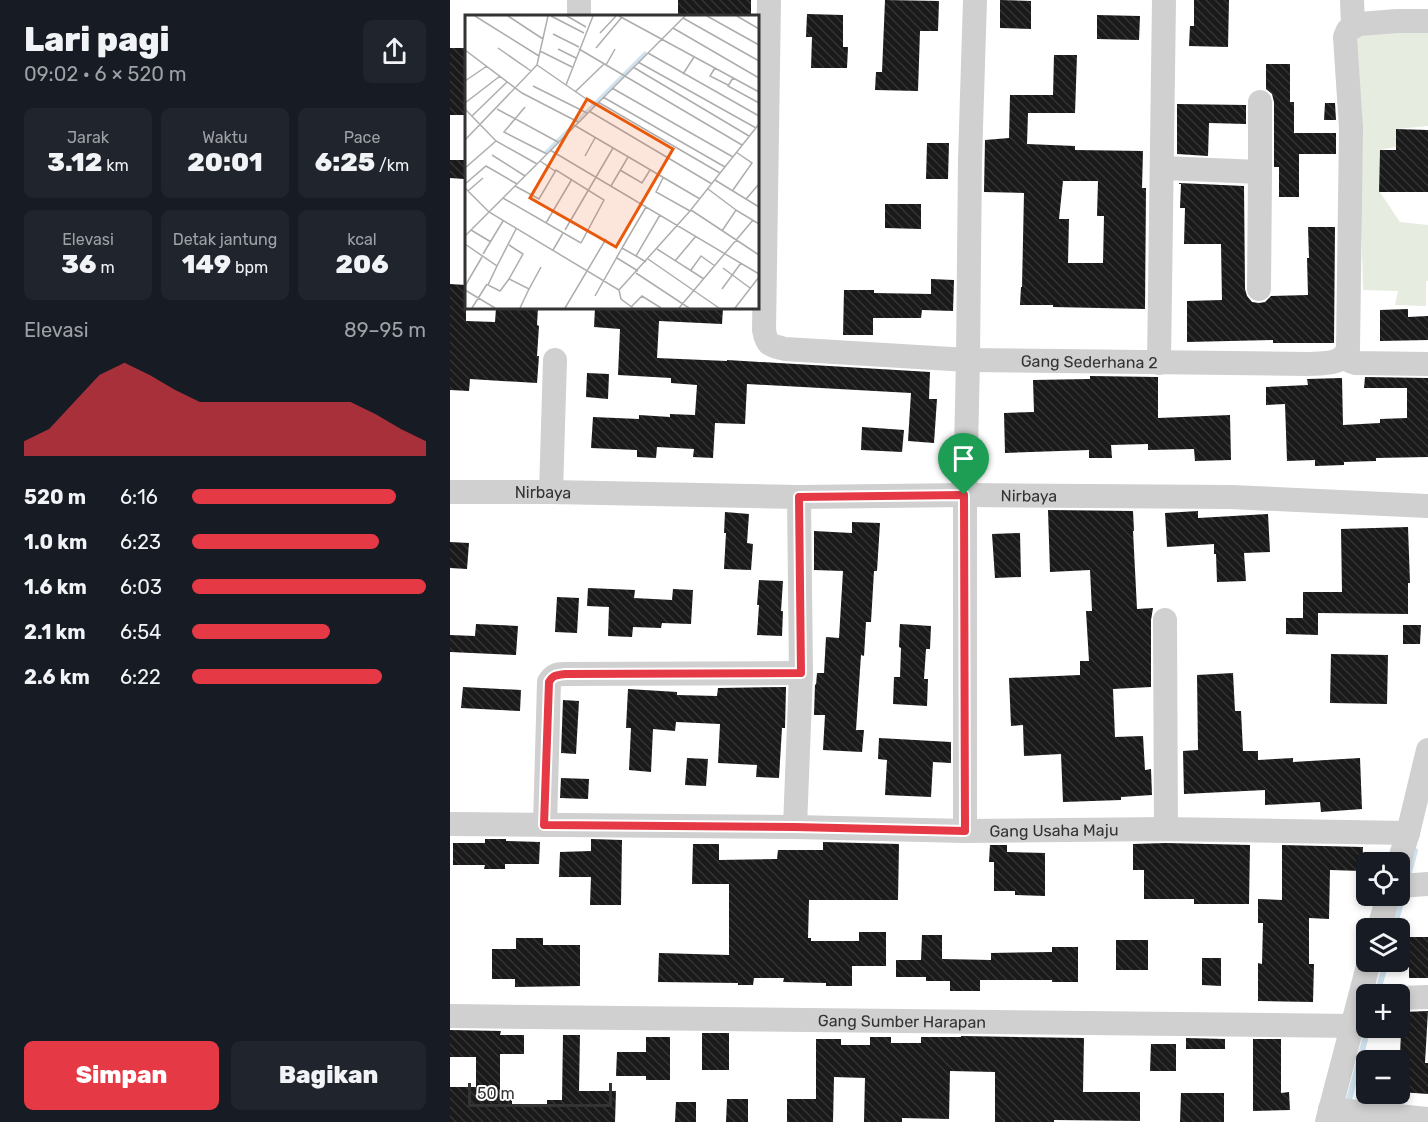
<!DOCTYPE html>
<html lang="id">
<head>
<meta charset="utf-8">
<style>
  body { margin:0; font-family:Rubik,sans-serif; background:#20242c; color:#f1f3f6; height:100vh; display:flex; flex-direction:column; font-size:22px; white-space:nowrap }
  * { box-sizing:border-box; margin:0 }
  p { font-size:20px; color:#9ea1a6 }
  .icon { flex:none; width:33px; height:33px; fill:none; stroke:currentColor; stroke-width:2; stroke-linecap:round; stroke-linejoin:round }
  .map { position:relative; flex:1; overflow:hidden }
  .drawer { display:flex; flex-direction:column; background:#171b24; width:450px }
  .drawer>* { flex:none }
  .tools { position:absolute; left:906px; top:852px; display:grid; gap:12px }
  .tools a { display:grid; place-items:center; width:54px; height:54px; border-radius:9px; background:#171b24; box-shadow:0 3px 9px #0003; font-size:30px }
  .scale { position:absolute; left:18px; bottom:15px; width:144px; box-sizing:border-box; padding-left:6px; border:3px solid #333; border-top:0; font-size:16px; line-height:21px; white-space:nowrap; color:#333; -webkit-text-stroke:4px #fff; paint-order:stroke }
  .pin { position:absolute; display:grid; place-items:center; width:51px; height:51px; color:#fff; margin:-62px -26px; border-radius:50% 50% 50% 0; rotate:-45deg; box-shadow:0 0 6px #0007 }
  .pin .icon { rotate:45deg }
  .round { display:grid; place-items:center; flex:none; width:63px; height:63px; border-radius:9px; background:#20242c }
  .head { display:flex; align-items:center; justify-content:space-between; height:102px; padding:0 24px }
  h1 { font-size:33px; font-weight:800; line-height:45px }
  .metrics { display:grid; grid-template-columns:repeat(3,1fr); gap:9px; height:102px; padding:6px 24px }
  .metrics div { display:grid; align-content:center; border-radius:9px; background:#20242c; text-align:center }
  .metrics b { font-size:26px; font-weight:800 }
  .metrics small { font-size:16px; font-weight:400 }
  .metrics p { font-size:16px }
  .chart { height:168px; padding:12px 24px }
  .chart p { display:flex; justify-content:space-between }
  .chart svg { width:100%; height:108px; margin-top:6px; fill:#e63946; opacity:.7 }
  .button { display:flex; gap:12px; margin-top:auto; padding:12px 24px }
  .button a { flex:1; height:69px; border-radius:9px; background:#e63946; color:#fff; font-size:24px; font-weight:800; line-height:69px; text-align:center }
  .button a+a { background:#20242c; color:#f1f3f6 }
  ul { padding:0 24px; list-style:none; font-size:20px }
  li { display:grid; grid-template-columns:96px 72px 1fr; align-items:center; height:45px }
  li i { height:15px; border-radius:8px; background:#e63946 }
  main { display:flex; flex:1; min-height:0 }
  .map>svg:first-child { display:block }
  .green { fill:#e6ecdf }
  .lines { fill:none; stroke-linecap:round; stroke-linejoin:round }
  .stream { stroke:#cfe2ee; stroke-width:6 }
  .building { fill:url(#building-back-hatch); fill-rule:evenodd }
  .minor { stroke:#d0d0d0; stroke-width:24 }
  .route-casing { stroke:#fff; stroke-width:12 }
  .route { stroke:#e63946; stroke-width:8 }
  .labels { text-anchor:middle; stroke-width:6; stroke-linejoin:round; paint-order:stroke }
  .street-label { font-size:16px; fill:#333; stroke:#fff }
  .inset-river { fill:none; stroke:#cfe2ee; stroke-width:3 }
  .inset-road { fill:none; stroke:#adadad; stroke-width:1.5 }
  .view { fill:#e8590c; fill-opacity:0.15; stroke:#e8590c; stroke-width:3 }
  .inset-edge { fill:none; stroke:#333; stroke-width:3 }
</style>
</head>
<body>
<main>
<section class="drawer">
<div class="head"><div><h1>Lari pagi</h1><p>09:02 · 6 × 520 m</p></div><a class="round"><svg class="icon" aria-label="share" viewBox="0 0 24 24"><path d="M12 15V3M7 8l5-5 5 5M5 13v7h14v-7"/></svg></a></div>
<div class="metrics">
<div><p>Jarak</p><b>3.12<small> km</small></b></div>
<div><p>Waktu</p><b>20:01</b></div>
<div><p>Pace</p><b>6:25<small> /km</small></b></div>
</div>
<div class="metrics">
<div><p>Elevasi</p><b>36<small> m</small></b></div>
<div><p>Detak jantung</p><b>149<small> bpm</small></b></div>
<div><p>kcal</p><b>206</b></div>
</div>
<div class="chart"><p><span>Elevasi</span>89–95 m</p>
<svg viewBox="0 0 160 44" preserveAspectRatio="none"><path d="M0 44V38L10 33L20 22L30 11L40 6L50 11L60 17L70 22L80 22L90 22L100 22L110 22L120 22L130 22L140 27L150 33L160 38V44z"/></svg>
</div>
<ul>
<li><b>520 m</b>6:16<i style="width:87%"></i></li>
<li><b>1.0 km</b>6:23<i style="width:80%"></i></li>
<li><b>1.6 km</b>6:03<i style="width:100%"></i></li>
<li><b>2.1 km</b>6:54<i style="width:59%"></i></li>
<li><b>2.6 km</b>6:22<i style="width:81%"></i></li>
</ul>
<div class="button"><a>Simpan</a><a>Bagikan</a></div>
</section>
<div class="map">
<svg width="978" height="1122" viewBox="0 0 978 1122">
  <defs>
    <pattern id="building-back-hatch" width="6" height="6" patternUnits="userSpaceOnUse" patternTransform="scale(1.5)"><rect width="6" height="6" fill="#1a1a1a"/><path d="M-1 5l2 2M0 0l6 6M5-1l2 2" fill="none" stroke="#333"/></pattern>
  </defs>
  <rect width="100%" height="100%" fill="#fff"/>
  <path class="green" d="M906,30l72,1v95l-31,3 -1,18 -16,3 -1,41 21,31 28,3v56h-2v25l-31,-1 3,-14 -35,-1z"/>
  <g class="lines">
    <path class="stream" d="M957,879l8,-28
      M944,928l10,-37
      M927,994l9,-32
      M897,1107l21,-79"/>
  </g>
  <path class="building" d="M228,0h73v16h-73z
    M435,0l54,1 -1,30h-18l-2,60 -43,-1 1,-18h6z
    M550,0l31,1v28l-31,-1z
    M744,0h35l-1,47 -39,-1 1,-20h4z
    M357,14l36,1v32h5l-1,21h-36l1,-31h-6z
    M647,15l43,1 -1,24 -42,-1z
    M0,48h16v67h-16z
    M604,55h23l-2,58h-47l-1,31 48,2v4l68,1 -1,37h4l-1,121 -92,-2v-2h-33l1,-18h1l2,-94 -40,-1 1,-52 24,-2 1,-43h43zM613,181h35l-1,35h7l-1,47h-35l1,-44h-10z
    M816,64h24v38h4v31h42v21h-37v43h-20v-30h-5v-65l-2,-8 -6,-5z
    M875,103h10l1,17h-12z
    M727,104l69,1v19l-37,-1 -1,33 -31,-2z
    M946,129l32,1v62h-49l1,-42h16z
    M477,143h22l-1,36h-22z
    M0,160h15l-1,19 -14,-1z
    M729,183l65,3 1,103 2,7 5,6 7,1 6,-1 6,-6 37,-1 -1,-37h2l-1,-31h27l-1,116h-61v-3l-86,2v-41l35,-1 -1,-56h-37l1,-36h-5l1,-24h-2z
    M435,204h36v25l-36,-1z
    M481,279l23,1 -1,31 -31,-1 -1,8h-48v17h-30l1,-45h30v3l57,1z
    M0,284l16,1v36l29,1 1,-14h42l-1,17 2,1 -2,30h2l-2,27 -67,-4 -1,12 -19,-1z
    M145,308h128l-1,16 -63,-3 -2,37 70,3v-1l203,12 -1,27h8l-3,44 -26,-2 3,-48 -164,-9 -2,40 -30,-1 -2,35 -20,-1 1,-8 -37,-2 -1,11 -19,-1v-7l-46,-2 2,-31 46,2v-4l31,2v-3l25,1 2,-30 -26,-2v-5l-53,-3 2,-46 -26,-2z
    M958,309v8l20,-1v24l-48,1v-31z
    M137,373l22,1 -1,25 -22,-2z
    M640,376l68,1v41l72,-3 1,45 -36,1 -1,-12 -46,1v-6l-37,1 1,13h-23v-8l-84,3 -1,-40 30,-1 -1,-32 57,-1z
    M915,377l63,1v79l-52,1v3l-32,1v3l-29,1v-6l-28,1 -2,-57 -19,1v-18l42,-2 -1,-6 35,-1 1,47 37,-2v-4l27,-1v-30h-43z
    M412,427l42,3 -2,22 -41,-2z
    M598,510l85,1 1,20h-1l4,78 16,-1 -2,12v67l-38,2 2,48 28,-1 2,34 6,-1 1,26 -31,2v3l-58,2 -2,-48 -37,2 -1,-31 -12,1 -2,-48 71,-3v-14h9l-3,-50h6l-2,-41 -40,2z
    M748,511v7l70,-4 2,38 -26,1 2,28 -29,1 -1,-28h-2v-10l-47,3 -2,-34z
    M275,512l24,2 -2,29 6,1 -2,26 -27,-1 2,-36h-2z
    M402,522l28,1 -3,48h-3l-3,51h-5l-2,34 -3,-1 -5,75h8l-2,22 -39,-2 2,-35h-11l1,-31 1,1 1,-12h7l2,-36 13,1 4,-67 -29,-1v-39l38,2z
    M958,527l2,56h-2v31l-90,-1v22l-32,-1v-16h17v-26h39l-1,-63z
    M570,533l1,44 -26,1 -3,-44z
    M0,542l19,1 -2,26 -17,-1z
    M309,580l24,1 -2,30h2l-1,25 -25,-1 2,-30h-2z
    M138,588l47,2 -1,8 38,2 1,-11 20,1 -2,34 -29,-1 -1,5 -28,-1 -1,10 -24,-1 1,-29 -22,-1z
    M107,597l22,1 -2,35 -22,-1z
    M26,624l42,2 -2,29 -66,-3v-17l25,1z
    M450,624l31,2 -1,23h-4l-2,30h4l-1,27 -34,-2 1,-27h6l1,-29 -2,-1z
    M953,625h18l-1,19h-17z
    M881,654l57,1 -1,49 -57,-1z
    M783,673l2,38h6l2,40h15v9l35,-2v4l67,-4 2,51 -41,3 -1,-10 -55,3v-15l-81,4 -1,-43 15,-1 -1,-75z
    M13,687l58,3 -1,21 -59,-3z
    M336,687l-1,41h-3l-3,50 -23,-1 1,-12 -39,-2 2,-39 -44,-2 -1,9 -22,-2 -2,43 -22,-2 2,-42h-5l2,-39 49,3v3l40,1 1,-8z
    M113,700l16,1 -3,53 -15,-1z
    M429,738l72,4v21l-18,-1 -2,35 -46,-2 2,-35 -9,-1z
    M237,758l21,1 -2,27 -21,-1z
    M111,778l28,1 -1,20 -28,-1z
    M35,839h21v2l34,1 -1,22h-34v5h-21l1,-4h-32v-22h32z
    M141,839l31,1 -1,65h-31l1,-28h-32l1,-25 31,-1z
    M373,842l76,2 -1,56h-89l-1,38h3v3h48v-9h27v34h-34v20h-26v-3l-43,-1 1,-4h-30l-1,7h-15v-2l-80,-1 1,-29 70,2v-71h-37l1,-40h26v16l58,-1 1,-9h45z
    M716,843l84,2 -1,59h-55v-5h-50v-29h-11v-26z
    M540,845h17v7l38,1v43l-30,-1v-4h-21v-29h-5z
    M832,845l81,2 -1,24 -32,-1 -1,49 -20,-1v46h5l-1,38 -55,-1v-38l4,1 1,-41h-5v-24l24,1z
    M472,935h20v24l49,1v-7l61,-1v-5h26v35h-26v-2h-72v11h-30v-10h-24v-4h-30v-17h25z
    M959,937h19v41h-19z
    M66,938h27v7h37v41l-65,1v-8h-23v-30h24z
    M666,940h32v30h-32z
    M752,958h19v28l-19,-1z
    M978,1011l-3,52h3v31l-28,-2v-38l2,-42z
    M0,1030l51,1 -1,4h24v19h-24v39h12v13h35v-6h15l1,-65h17l-1,56h37l-1,31h-165v-35h26v-30h-26z
    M252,1033h27v37h-27z
    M511,1036l123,2 -1,54h57v29l-86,-1v2h-59v-50l-45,-1 -1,48 -47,-1v4h-38l1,-44 -31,-1 -1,45h-46v-23h29v-60h25v6h29v-8h21v6h30v-6h40z
    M196,1037h24v43h-24v-4h-30l1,-24h29z
    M736,1038l39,1v10h-39z
    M803,1039h28v54l8,-1 1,18 -37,1z
    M701,1044h25v27h-26z
    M731,1093h43v29h-44z
    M277,1099h21v23h-22z
    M226,1102h20v20h-21z"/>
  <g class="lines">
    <g class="minor">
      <path d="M129,0v16"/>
      <path id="s1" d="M319,0l-5,330c3,16 6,15 21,19l183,11 338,4c15,-1 36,2 42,-15l3,-221 -6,-91 3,-7 11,-6 38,-3h31"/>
      <path d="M902,0l1,26"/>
      <path d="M712,168l98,4v-70"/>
      <path d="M809,289l1,-117"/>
      <path d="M896,356l4,5 6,2 72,1"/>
      <path d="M709,363l5,-363"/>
      <path id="s2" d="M0,492h101l248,5 166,-2 266,2 197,9"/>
      <path d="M101,492l4,-132"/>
      <path d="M715,620l1,209"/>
      <path id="s3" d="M0,824l345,3 170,4 201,-2 242,4"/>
      <path d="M95,825l4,-143c4,-7 8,-8 16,-8l236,-1"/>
      <path d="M345,827l6,-154 -2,-176"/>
      <path d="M515,831v-336l3,-135 2,-200 5,-160"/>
      <path d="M949,862l9,-29 20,-83"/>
      <path d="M950,886l28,-2"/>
      <path d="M929,928l9,-32"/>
      <path d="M950,998l28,-1"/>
      <path id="s4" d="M0,1016l903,10"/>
      <path d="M880,1109l98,10"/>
      <path d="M877,1122l42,-160"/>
    </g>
  </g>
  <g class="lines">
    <g class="route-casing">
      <path id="route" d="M514,495l1,336 -170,-4 -251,-2 5,-143c4,-7 8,-7 16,-8l236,-1 -2,-176z"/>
    </g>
    <use href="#route" class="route"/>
  </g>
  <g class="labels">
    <g class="street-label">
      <text dy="6" stroke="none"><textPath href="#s1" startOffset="666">Gang Sederhana 2</textPath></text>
      <text dy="6" stroke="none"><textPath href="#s2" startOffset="93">Nirbaya</textPath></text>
      <text dy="6" stroke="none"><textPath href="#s2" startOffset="579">Nirbaya</textPath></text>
      <text dy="6" stroke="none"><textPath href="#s3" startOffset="604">Gang Usaha Maju</textPath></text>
      <text dy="6" stroke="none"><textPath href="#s4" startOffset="452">Gang Sumber Harapan</textPath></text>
    </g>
  </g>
  <g transform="translate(15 15)">
    <rect width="294" height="294" fill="#fff"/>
    <path class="inset-river" d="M112,106l69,-69M80,138l29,-29"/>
    <path class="inset-road" d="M10,1l64,40M43,1l35,23M86,1l33,17M102,1l19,11M154,1l140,76M242,1l52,29M272,1l22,13M218,3l76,43M208,13l86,50M135,18l16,-17M88,19l26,13M33,33l33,23M131,33l26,-31M93,34l18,9M114,34l163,96M0,35l57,43 56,29M75,36l32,16M183,38l111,63M173,47l118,66M72,50l58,40M141,50l9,-16M168,52l116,69M250,53l-5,8 18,9M218,59l11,-17M268,63l-5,8 31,17M0,66l22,-15M101,70l27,-69M68,71l54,27M147,73l121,69M110,77l29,-28M138,82l122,70M133,87l122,71M0,88l35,-27M60,92l-21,25 43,22M0,94l31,32 41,23M32,94l61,33M124,96l123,73M7,101l35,-34M109,110l126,74M0,125l72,-75 11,-49M85,135l209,124M27,140l33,21M120,141l10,-18M75,146l15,10M0,153l31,-27M155,155l22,13 8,-13M198,163l-7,14 34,19M250,165l44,27M0,169l21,-18 31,18M50,171l24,13 17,-29 48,30 -23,43M146,171l17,-29M0,173l24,24 130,78 2,9 12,9M243,174l28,21M268,175l19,-27 -16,-11M3,176l15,-13M38,183l78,45M281,184l13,-15M226,195l68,45M81,208l26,-44M6,215l20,12M100,215l48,-82M257,216l14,-21 23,14M0,221l220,-220M0,229l32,22 -9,19 12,6 9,-12M44,230l14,9 -14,25 20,10 12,-22M157,233l24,-41M192,234l47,30M88,235l10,-17M18,239l20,-33M152,243l21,13M183,244l71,49M210,246l21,-25M181,247l-10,-6 24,-41M32,251l19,-37M258,253l27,20M226,255l10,-14 14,10M171,258l53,35M0,271l17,-29M257,274l19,-26M0,275l30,18M154,275l71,-79 69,-87M130,281l27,-48 14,8M166,292l11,-11 19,12M7,293l15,-24M55,293l9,-19M100,293l41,-69M214,293l74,-88M270,293l24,-31"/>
    <path class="view" d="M122,84l86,50 -57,98 -86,-49z"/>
    <rect width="294" height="294" class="inset-edge"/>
  </g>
</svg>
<div class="tools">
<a><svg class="icon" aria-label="locate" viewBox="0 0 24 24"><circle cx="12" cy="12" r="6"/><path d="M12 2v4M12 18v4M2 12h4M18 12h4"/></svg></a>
<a><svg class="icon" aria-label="layers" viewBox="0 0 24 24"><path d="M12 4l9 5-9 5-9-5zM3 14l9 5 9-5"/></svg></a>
<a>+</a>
<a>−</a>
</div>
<div class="scale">50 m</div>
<div class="pin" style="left:514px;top:495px;background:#1e9e55"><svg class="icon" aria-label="arrive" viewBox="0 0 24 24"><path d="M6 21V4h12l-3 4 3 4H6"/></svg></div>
</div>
</main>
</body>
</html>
